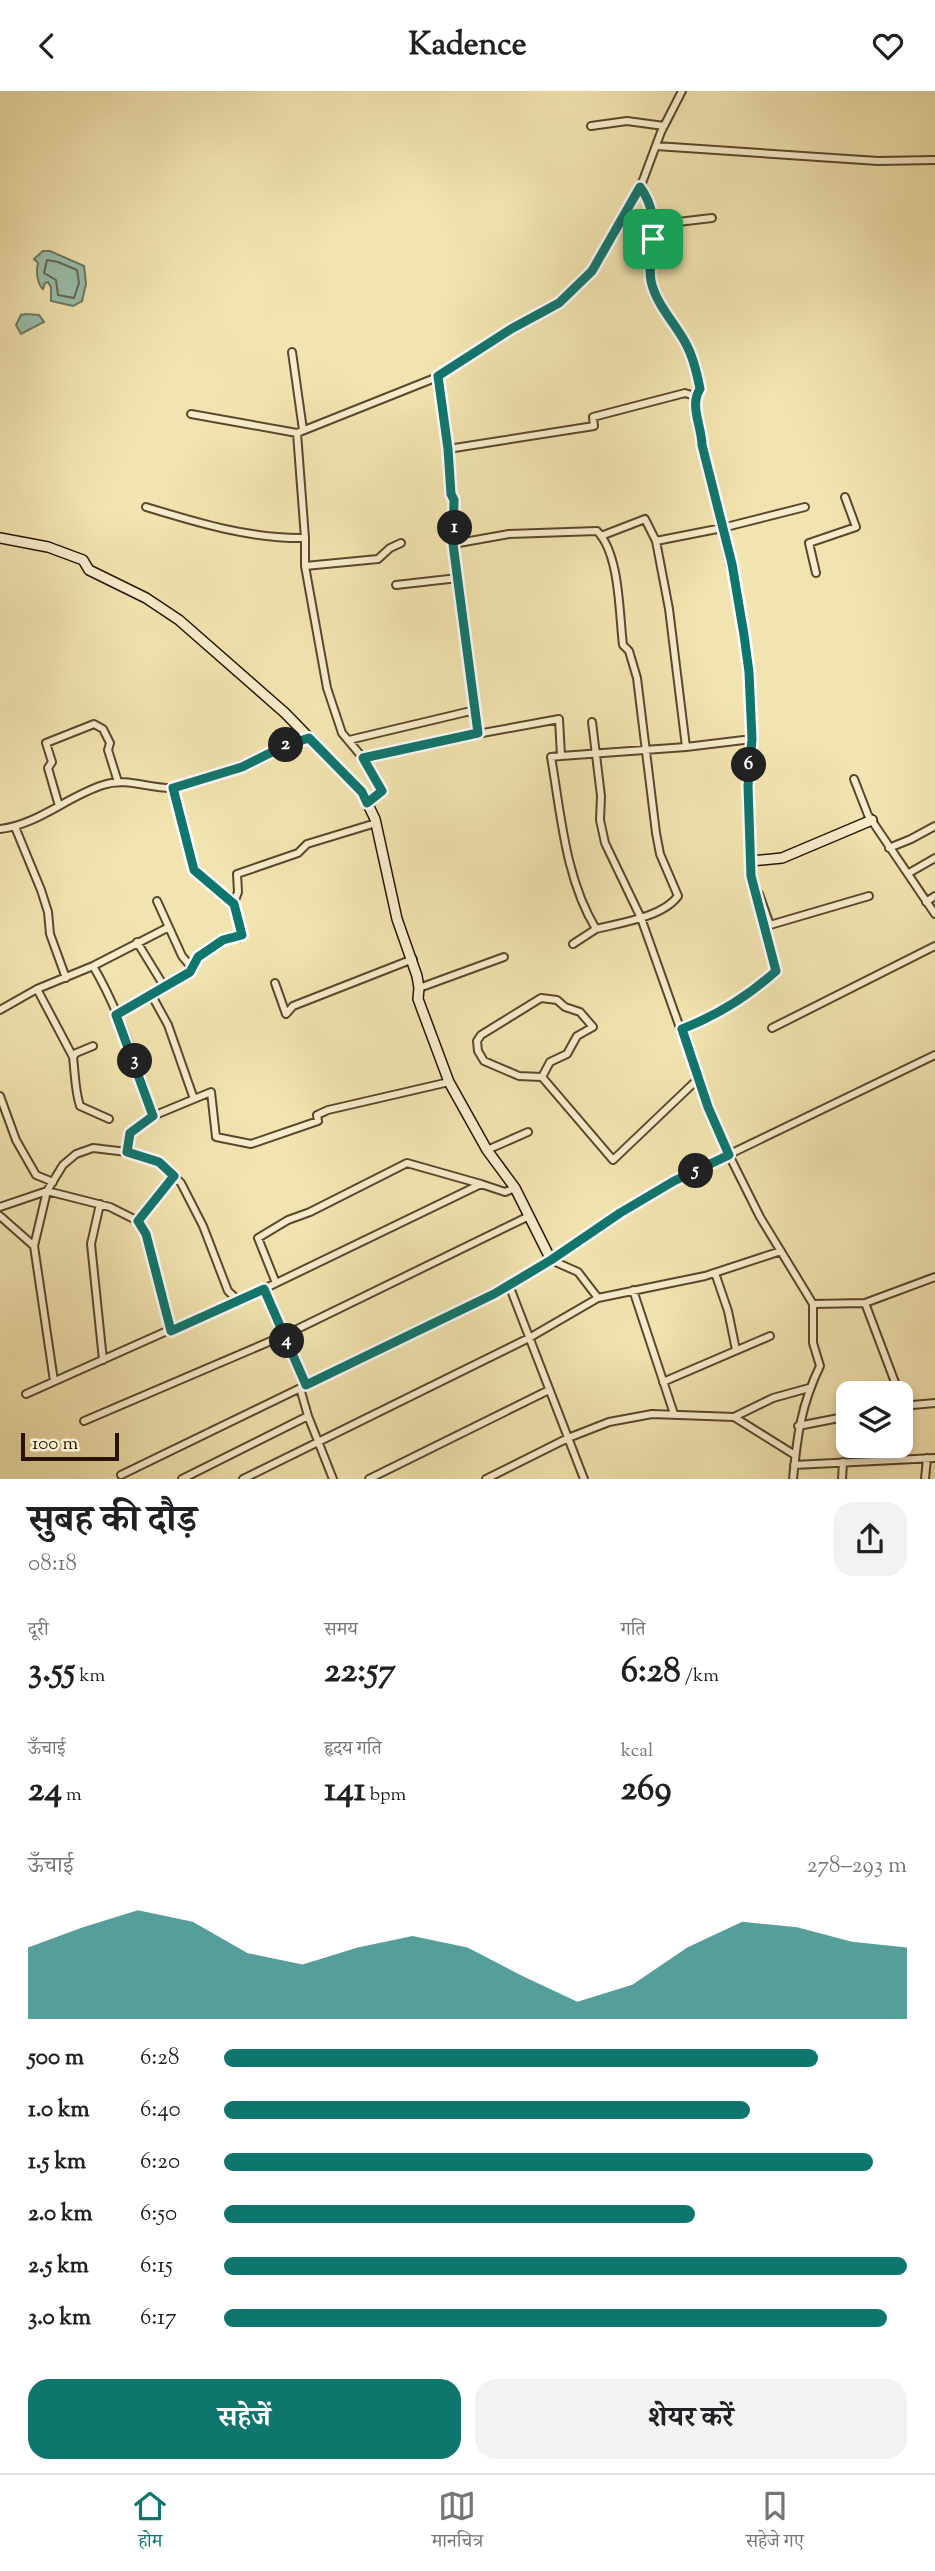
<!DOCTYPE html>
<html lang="hi">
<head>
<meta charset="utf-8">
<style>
  body { margin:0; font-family:"Sorts Mill Goudy","Noto Serif Devanagari",serif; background:#f2f2f2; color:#202124; height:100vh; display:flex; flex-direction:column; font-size:26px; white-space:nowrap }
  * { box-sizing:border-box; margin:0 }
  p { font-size:23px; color:#757577 }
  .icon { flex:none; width:38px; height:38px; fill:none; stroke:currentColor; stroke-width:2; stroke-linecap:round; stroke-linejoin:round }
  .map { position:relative; height:1388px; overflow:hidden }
  .side { display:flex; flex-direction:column; background:#fff; flex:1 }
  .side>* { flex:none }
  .buttons { position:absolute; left:836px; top:1290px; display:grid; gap:14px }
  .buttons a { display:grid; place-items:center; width:77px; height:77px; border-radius:14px; background:#fff; box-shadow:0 4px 10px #0003; font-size:35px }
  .scale { position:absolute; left:21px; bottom:18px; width:98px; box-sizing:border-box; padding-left:7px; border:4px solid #281300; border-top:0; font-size:19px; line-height:24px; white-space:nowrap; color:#281300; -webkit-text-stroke:5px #f7edcc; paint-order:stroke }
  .pin { position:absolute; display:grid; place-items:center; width:60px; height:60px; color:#fff; margin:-30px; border-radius:14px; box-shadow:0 4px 10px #0006 }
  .km { position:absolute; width:35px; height:35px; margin:-18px; border-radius:50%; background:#222; color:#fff; font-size:19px; line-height:35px; text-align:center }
  .round { display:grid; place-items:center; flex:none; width:74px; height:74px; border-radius:21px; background:#f2f2f2 }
  .overview { display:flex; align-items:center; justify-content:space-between; height:119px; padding:0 28px }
  h1 { font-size:38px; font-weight:700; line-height:52px }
  .figures { display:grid; grid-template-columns:repeat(3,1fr); gap:10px; height:119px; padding:7px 28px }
  .figures div { display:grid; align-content:center }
  .figures b { font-size:35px; font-weight:700 }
  .figures small { font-size:19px; font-weight:400 }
  .figures p { font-size:19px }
  .chart { height:196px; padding:14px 28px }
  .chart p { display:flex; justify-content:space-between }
  .chart svg { width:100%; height:126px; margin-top:7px; fill:#0f766e; opacity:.7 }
  .button { display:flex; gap:14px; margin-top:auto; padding:14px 28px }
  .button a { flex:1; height:80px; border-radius:21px; background:#0f766e; color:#fff; font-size:28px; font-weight:700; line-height:80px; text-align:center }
  .button a+a { background:#f2f2f2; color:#202124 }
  ul { padding:0 28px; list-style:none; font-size:23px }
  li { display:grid; grid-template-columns:112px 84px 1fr; align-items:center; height:52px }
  li i { height:18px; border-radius:9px; background:#0f766e }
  header { display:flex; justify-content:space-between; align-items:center; height:91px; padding:0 28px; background:#fff; font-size:32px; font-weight:700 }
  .menu { display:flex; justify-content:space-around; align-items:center; height:98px; border-top:2px solid #e0e0e0; background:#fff; font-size:19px; color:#757577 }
  .menu a { display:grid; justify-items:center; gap:4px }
  .menu .on { color:#0f766e }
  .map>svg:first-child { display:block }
  .water { fill:#9bbfac; stroke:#6d7a67; stroke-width:2 }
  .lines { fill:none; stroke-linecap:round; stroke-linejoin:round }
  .shore { stroke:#626956; stroke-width:2 }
  .street-casing { stroke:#5a472c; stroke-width:10 }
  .secondary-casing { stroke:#281300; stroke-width:12 }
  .street { stroke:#f7edcc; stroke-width:6 }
  .secondary { stroke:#f7edcc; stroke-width:9 }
  .route-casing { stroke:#fff; stroke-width:14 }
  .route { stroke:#0f766e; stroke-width:9 }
</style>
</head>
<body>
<header><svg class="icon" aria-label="back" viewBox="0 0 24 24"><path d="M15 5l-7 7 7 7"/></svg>Kadence<svg class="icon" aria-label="heart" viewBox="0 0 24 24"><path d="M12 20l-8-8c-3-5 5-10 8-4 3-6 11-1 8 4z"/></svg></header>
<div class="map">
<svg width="935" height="1388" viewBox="0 0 935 1388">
  <rect width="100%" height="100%" fill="#f2e4b0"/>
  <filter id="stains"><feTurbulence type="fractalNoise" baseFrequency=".00286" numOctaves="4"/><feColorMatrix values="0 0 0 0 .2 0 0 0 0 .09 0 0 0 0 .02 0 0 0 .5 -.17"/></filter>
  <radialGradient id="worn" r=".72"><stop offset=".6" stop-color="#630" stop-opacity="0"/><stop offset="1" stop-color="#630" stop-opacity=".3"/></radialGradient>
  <path class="water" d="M43,160h7l34,15 2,18 -4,17 -9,5 -22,-5v-14l-3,-5 -3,1 -2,6c-6,-5 -7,-18 -5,-26l-4,-4z
    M26,223l13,1 5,7 -23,12 -5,-9 5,-10z"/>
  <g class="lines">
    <path class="shore" d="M47,169l11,2 19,8 2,13 -5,15 -16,-3 -2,-15 -12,-7z"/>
    <g class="street-casing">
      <path id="street" d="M591,35l36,-5 37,5
        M656,55l222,15 57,-1
        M640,96c12,17 16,42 13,62 -2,12 -4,20 -2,32 5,23 23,41 34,61 8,14 12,31 15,47l-5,7
        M652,134l60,-7
        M292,261l11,78
        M438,285l10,73 146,-23 -1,-9 92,-24 10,3 6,49 37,152 11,75 3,67 -4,47 3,90 25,95c-29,26 -58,43 -94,58
        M191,323l106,19 138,-55 76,-49 48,-26 33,-32 47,-80 22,-59 21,-41
        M297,342l8,105v28l22,122 15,45 21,25 19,33 -15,12
        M448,358l3,45 3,6 -1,44 25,189
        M146,416c52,16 105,32 159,31
        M601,445l44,-17 11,22
        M305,475l73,-7 12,-11 11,-5
        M816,482l-7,-30 47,-16 -11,-30
        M396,494l62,-7
        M592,631l9,74 -1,24 5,23 36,75 67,189 21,48 31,62 53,87v39l7,23c-19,39 -23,71 -27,113
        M349,649l126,-30
        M686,656l-17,-138 -13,-68 66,-13 83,-21
        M561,665l125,-9 66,-8
        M363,667l65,-15 131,-24 2,37 -10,1c10,57 14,121 45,172 24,-6 67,-12 82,-33l-18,-42 -4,-21 -19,-155 -8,-27 -6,-6c-4,-32 -3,-91 -26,-114l-88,3 -56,10
        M854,688l14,36 67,99
        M173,697l21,82 40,33
        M59,715l-11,-38 4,-6 -6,-19 48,-19 9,5 7,14 -2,7 10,32
        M15,736l26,63 7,22 2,22 16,44
        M0,738c37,-4 68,-33 103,-44 23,-8 47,4 70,3 6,0 14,-4 21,-5 40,-11 75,-33 115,-45
        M889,757l22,-9 24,-13
        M909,782l26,-15
        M754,800l5,3 11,31 99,-29
        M157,810l25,55 10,12
        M926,811l9,-6
        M239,847l2,-3 -7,-32 4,-11 -1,-18 61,-21 9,-9 69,-21
        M137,851l27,44
        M573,853l23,-15
        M93,875c26,44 45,101 60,150l41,-17 -26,-74 -17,-31 39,-22 8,-15 25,-17 18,-5
        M275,892l11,31 7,-8 120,-47
        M419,897l85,-31
        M37,898l36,68
        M0,919l37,-21 56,-23 76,-39
        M116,924l35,-21
        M772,937l163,-82
        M93,955l-17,7 -3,4c2,17 2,34 7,49l29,13
        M542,986l-23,-1 -35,-15 -6,-10 -1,-10 4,-6 60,-37 16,2 8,7 15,5 13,15 -16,9 -10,18 -17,8 -8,15 71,83 86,-82
        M0,1005l16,44 20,35 17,7
        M194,1008l17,-7 5,45 35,7 67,-23 -1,-6 11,-5 121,-28
        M487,1059l41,-18
        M127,1061l3,-19 23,-17
        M100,1113l-9,40 12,116
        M0,1116l47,-16 63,16 28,14 8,13 25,97
        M0,1125l34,30
        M138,1130l36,-45
        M551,1169l27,12 20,26
        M715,1182l13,38 8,39
        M276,1192l-18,-45 30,-18 22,-8 97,-49 74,21
        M509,1194l75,194
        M264,1198l42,96
        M633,1199l41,124
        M865,1212l34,90
        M813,1213l52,-1 70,-26
        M54,1290l-20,-135 13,-55 16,-26 13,-11 17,-6 34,4 32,10 22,21 22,43 25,65 11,10
        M663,1291l107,-46
        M300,1297l8,28 25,63
        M26,1303l188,-84 25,-9 242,-117 24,8 10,-4
        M901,1315l34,-3
        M734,1326l39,-19 36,-10
        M84,1330l201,-86 244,-119
        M798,1335l51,-10
        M794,1374l141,-7
        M121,1384l373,-181 57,-34 68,-47 55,-32 261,-126
        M182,1388l126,-63
        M243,1388l286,-141 69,-40 107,-22 76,-25
        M369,1388l180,-89
        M486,1388l82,-41 41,-16 43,-8 82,3 61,38
        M842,1388l1,-17
        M925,1388l2,-21"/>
    </g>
    <g class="secondary-casing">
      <path id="secondary" d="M0,447l48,9 35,13 6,10 57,28 33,22 106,93 77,79 13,27 22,100 20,57 2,12 -1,11 31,83 38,68 28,38 36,72
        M751,770l31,-3 90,-38"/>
    </g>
    <use href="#street" class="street"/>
    <use href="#secondary" class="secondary"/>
  </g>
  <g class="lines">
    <g class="route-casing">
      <path id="route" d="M640,96c13,17 16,41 13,62 -2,12 -4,20 -2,32 5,23 23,41 34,61 8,14 12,31 15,47 -11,16 2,38 2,56l30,119 12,71 5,37 3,67 -4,47 3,90 25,95c-29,26 -58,44 -94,58l26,78 21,48 -55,26 -54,32 -69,47 -57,34 -188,91 -42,-96 -93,42 -25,-97 -8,-13 36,-45 -15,-14 -32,-10 3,-19 23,-17 -37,-101 74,-43 8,-15 25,-17 19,-5 -8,-31 -40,-34 -21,-82 69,-21 42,-21 25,-8 53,54 5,11 15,-12 -19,-33 115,-25 -25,-189 1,-44 -3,-6 -3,-45 -10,-73 73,-47 48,-26 33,-32z"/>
    </g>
    <use href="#route" class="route"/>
  </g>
  <rect width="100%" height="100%" filter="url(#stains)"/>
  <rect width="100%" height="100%" fill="url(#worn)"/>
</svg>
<div class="buttons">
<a><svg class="icon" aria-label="layers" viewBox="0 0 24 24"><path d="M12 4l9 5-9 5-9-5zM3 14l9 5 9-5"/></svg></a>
</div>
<div class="scale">100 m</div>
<div class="pin" style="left:653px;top:148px;background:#1e9e55"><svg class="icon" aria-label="arrive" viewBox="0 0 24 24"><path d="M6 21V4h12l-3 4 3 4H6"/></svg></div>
<b class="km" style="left:455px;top:437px">1</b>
<b class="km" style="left:286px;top:654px">2</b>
<b class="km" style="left:135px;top:970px">3</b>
<b class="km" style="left:287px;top:1250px">4</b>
<b class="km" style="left:696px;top:1080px">5</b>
<b class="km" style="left:749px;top:674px">6</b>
</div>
<section class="side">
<div class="overview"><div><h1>सुबह की दौड़</h1><p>08:18</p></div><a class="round"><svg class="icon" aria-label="share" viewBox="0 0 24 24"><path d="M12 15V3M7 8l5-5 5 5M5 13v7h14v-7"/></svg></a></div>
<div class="figures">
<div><p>दूरी</p><b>3.55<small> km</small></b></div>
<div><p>समय</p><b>22:57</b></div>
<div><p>गति</p><b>6:28<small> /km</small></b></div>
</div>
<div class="figures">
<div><p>ऊँचाई</p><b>24<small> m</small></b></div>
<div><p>हृदय गति</p><b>141<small> bpm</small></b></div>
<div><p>kcal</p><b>269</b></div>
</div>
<div class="chart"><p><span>ऊँचाई</span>278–293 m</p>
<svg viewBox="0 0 160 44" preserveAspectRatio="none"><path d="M0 44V19L10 12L20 6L30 10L40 21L50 25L60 19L70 15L80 19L90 29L100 38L110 32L120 19L130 10L140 12L150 17L160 19V44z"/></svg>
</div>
<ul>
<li><b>500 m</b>6:28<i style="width:87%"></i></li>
<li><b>1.0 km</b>6:40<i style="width:77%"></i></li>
<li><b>1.5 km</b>6:20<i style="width:95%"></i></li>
<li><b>2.0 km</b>6:50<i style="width:69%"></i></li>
<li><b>2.5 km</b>6:15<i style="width:100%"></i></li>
<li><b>3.0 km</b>6:17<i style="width:97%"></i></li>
</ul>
<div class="button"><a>सहेजें</a><a>शेयर करें</a></div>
</section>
<nav class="menu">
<a class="on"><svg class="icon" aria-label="home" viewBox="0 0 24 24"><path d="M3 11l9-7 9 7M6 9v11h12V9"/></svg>होम</a>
<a><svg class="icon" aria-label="map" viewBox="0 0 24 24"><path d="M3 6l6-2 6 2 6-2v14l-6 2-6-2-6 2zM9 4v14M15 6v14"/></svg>मानचित्र</a>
<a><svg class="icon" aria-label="saved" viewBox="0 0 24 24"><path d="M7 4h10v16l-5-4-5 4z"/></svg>सहेजे गए</a>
</nav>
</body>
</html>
